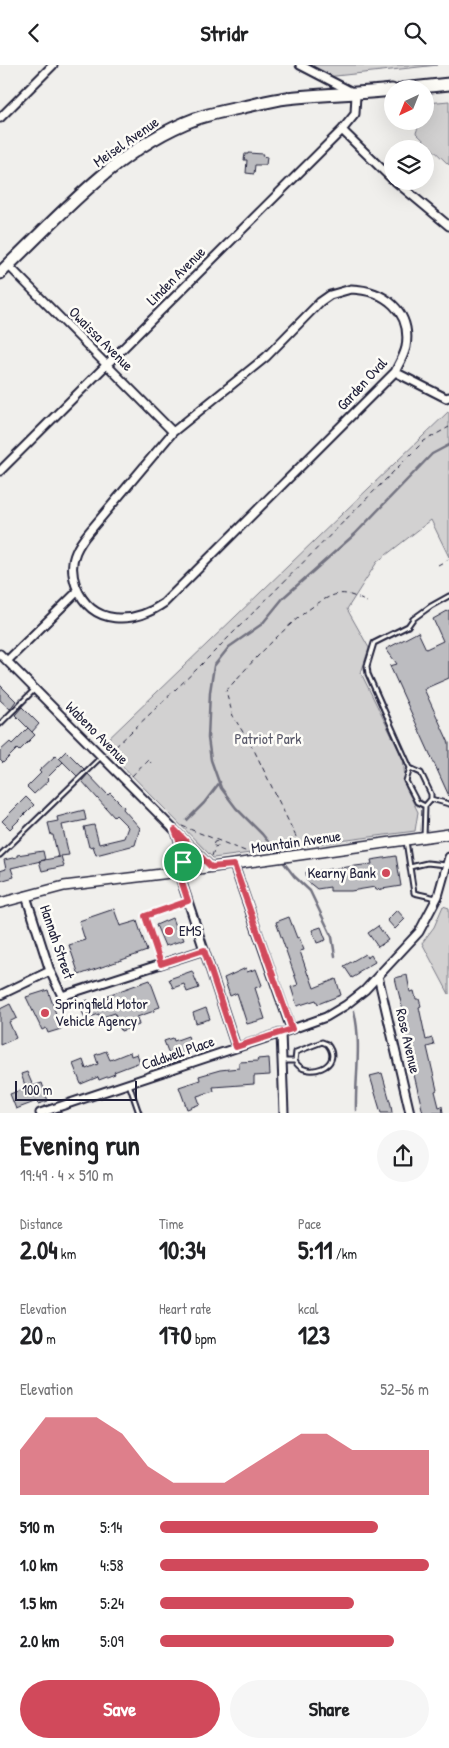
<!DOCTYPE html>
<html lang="en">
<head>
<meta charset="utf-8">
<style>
  body { margin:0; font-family:"Patrick Hand",sans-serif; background:#f6f6f6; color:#202124; height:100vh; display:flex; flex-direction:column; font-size:19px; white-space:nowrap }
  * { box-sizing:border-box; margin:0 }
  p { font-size:16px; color:#757577 }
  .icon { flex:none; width:28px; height:28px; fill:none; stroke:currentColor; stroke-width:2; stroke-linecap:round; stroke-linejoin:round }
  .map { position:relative; height:1048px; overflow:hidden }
  .side { display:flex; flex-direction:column; background:#fff; flex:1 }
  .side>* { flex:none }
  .needle { width:32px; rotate:223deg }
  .tools { position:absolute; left:384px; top:15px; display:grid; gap:10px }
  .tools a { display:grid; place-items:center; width:50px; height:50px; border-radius:50%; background:#fff; box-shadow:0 5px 20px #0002; font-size:25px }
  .scale { position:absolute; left:15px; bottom:12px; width:122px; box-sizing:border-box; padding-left:5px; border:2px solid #22223b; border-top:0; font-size:14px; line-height:18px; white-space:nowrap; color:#22223b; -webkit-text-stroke:4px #fdfcf7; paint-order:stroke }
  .pin { position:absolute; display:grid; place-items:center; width:42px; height:42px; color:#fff; margin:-21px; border:2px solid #fff; border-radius:50%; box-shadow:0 1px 5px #0007 }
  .round { display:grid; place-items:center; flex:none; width:52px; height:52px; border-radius:26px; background:#f6f6f6 }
  .head { display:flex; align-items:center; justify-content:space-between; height:85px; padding:0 20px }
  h1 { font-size:28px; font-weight:700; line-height:38px }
  .stats { display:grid; grid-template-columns:repeat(3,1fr); gap:8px; height:85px; padding:5px 20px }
  .stats div { display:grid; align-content:center }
  .stats b { font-size:25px; font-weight:700 }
  .stats small { font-size:14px; font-weight:400 }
  .stats p { font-size:14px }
  .chart { height:140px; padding:10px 20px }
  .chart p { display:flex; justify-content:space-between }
  .chart svg { width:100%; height:90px; margin-top:5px; fill:#d1495b; opacity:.7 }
  .cta { display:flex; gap:10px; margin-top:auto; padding:10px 20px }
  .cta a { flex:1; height:58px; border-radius:30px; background:#d1495b; color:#fff; font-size:20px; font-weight:700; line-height:58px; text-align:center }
  .cta a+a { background:#f6f6f6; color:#202124 }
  ul { padding:0 20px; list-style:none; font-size:16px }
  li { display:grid; grid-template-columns:80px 60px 1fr; align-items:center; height:38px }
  li i { height:12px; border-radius:6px; background:#d1495b }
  header { display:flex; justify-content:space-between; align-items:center; height:65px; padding:0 20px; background:#fff; font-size:22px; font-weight:700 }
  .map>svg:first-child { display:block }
  .green { fill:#d2d1d1; stroke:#7a7a86 }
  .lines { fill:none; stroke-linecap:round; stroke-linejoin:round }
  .stream { stroke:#737381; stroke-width:2.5 }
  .building { fill:#bcbcc0; stroke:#22223b }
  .service-casing { stroke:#22223b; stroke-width:7 }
  .minor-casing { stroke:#22223b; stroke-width:11 }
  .tertiary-casing { stroke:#22223b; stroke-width:12 }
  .primary-casing { stroke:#22223b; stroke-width:15 }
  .path { stroke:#22223b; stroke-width:1; stroke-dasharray:5 4; stroke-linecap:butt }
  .service { stroke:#fdfcf7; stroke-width:3 }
  .minor { stroke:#fdfcf7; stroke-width:7 }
  .tertiary { stroke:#fdfcf7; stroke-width:9 }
  .primary { stroke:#fdfcf7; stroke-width:11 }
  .route-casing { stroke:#fff; stroke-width:10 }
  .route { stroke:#d1495b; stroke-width:6 }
  .poi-dot { fill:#d1495b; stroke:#fdfcf7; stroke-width:2 }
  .labels { text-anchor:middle; stroke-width:5; stroke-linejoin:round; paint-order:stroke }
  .street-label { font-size:15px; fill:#22223b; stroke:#fdfcf7 }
  .park-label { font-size:15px; fill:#575768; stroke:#fdfcf7 }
  .poi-label { font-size:15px; fill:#22223b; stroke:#fdfcf7; text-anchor:start }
</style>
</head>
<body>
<header><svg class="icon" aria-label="back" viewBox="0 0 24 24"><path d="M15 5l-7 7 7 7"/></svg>Stridr<svg class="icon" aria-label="search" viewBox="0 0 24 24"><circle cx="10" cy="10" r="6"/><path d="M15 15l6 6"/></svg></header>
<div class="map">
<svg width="449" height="1048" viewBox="0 0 449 1048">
  <rect width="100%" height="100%" fill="#f0efec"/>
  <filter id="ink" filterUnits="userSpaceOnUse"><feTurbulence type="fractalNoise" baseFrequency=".02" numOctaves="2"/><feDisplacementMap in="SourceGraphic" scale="10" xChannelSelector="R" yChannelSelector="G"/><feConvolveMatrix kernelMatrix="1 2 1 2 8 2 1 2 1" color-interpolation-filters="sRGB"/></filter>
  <g filter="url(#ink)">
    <path class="green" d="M307,0h131l-112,12z
      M449,36v64l-33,-32 4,-12h5v-12l2,-6z
      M449,346v146l-18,-37 -54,42 -30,47 22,39 -8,25 42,86 3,29 12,24 -3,19 -202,27 -111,-113z
      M443,841l6,2v86l-27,-51 12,-16z"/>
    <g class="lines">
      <path class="stream" d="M187,755l17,-17 16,-21
        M278,789l-16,-20 -26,-26 -15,-20 -10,-28 -3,-22 2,-46 4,-26 15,-19 33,-23 22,-27 71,-63 77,-80 17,-9
        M281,794l13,17 16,15 22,46 3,19
        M354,946c8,33 1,66 2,99"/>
    </g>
    <path class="building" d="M248,88l15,1 -1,2 5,1 -1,8h-11l-1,9 -8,-1 1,-13h-3l1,-6h3z
      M449,545v68l-25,11 25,54v53l-59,-130 7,-2 -11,-15 32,-17 8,17 17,-8 -10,-22z
      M0,620l16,16 -6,8 -10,-9z
      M22,642l17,17 -7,8 -17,-17z
      M28,663l7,7 -16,16 -2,-2 -14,14 -3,-3v-9l10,-9 2,2z
      M66,686l18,18 -7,7 -18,-18z
      M56,690l7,7 -16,16 2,2 -15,14 -7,-7 14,-14 -2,-2z
      M88,709l20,21 2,-2 14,14 -1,2 17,19 -5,17 -39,10 -3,-9 -4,1 -5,-20 10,-2 5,19 25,-6 4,-11 -12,-12 -2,2 -32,-36z
      M26,732l8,8 -24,24 -8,-8z
      M84,745l2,10 -24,5 7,30 -8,1 3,10 -22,5 -3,-10 21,-4h-2l-5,-22h-2l-3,-12 10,-2 -1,-4z
      M43,786l2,9 -34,8 3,9 -14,4v-10l6,-2 -2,-9 13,-3v-2z
      M396,791l5,30 -25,4 -1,-3 -24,4h-21v-4l-13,2 -10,-8 -1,-9 66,-8 -1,-4z
      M114,844l6,17 17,-5 10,30 -68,24 -10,-30 16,-5 -6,-19z
      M397,845l8,9 -10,10 -8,-9z
      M289,852l8,21 2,-1 5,13 -4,1 8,24 1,-1 5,14 22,-9 5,16 -23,9 -2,-4 -19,6 -6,-19 7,-2 -22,-63z
      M172,853l4,11 3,-2 5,13 -19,6 -9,-21z
      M378,861l10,14 -10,7 -10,-14z
      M321,862l5,13 -9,3 -5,-13z
      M365,889l2,4 4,-3 4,7 -17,10 1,2 -7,4 -8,-12z
      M246,903l1,4 9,-3 6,16 -7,3 10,31 -18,5 -10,-31 -7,3 -6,-18z
      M192,906l7,17 -12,4 -3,-8 -11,4 -4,-9z
      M407,910l3,17 4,-1 2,8h3l2,7 -2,1 7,33 6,-2 2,7 -7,2 10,43 -2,1 4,16 3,-1 1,7h-20l-23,-98h4l-9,-37z
      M150,915l10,27 -6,2v2l-17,6 2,8 -18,6 -6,-18 -15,5 -1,-4 -14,5 -6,-16 9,-3 2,4 19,-7 -1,-2z
      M48,925l13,39 -13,4 -2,-5 -4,2 -16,-33z
      M10,939l7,14 -8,4 7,16 -16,7v-36z
      M206,943l4,11 -14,4 -3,-10z
      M188,971l5,14 -23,7 -6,-16 9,-3 1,3z
      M106,986l4,9 20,-8 1,4 6,-2 3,8 -26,10 1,2 -16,6 -1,-3 -17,7 -8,-20 10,-4 3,9 12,-5 -3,-9z
      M269,993l1,17 -16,1v8l-41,3 1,4 -17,5 3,8 -13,5 -8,-22 21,-7 -1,-4 21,-6 19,-2v-6l19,-1 -1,-2z
      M27,1007l6,14 9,-3 6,18 -10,3 -1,-3 -21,8 -6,-15 16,-6 -5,-14z
      M382,1008l9,32 1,8h-11l-11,-37z"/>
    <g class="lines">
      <g class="service-casing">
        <path id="service" d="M0,659l34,-34
          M410,703l-4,13 11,21 8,4
          M431,734l18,5
          M424,772l1,-31 6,-7v-5l-10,-21 -11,-5 -42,-94 -1,-8 7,-23 34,-17 5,-7 18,-13 18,-10
          M406,776l8,52 22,5
          M0,790l101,-98
          M410,802l17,-4 19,2
          M161,898l-16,-47 43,-15
          M322,977l5,2c19,23 -23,36 -32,17l1,-9z
          M283,996h12
          M129,1019l10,29"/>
      </g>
      <g class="minor-casing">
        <path id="minor" d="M0,53l53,-53
          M342,65l50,49
          M395,116l54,45
          M8,200l165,167
          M351,224c33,1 61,22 55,58 -2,9 -7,17 -11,25l-231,231c-30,21 -72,24 -88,-17 -4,-11 -5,-23 0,-34 3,-7 8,-14 13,-20l84,-100 93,-75 54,-55 10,-7z
          M395,307l51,26 3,-1
          M0,406l342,-341 13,-16 1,-20 -56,-29
          M0,589l211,213
          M7,596l71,-70
          M177,770l7,19 -2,29 54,164
          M234,800l57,164
          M26,831l24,75 12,25 142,-46
          M378,911l32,137
          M0,930l50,-24
          M281,968l3,80
          M40,1048l241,-80 45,-16 20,-12 19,-15 54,-58 19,-36 11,-39"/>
      </g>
      <g class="tertiary-casing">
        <path id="tertiary" d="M0,838l64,-17 106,-13 279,-39"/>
      </g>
      <g class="primary-casing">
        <path id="primary" d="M402,24l47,-5
          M0,208c59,-56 117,-125 195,-154 14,-5 29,-8 44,-11 15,-3 32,-8 48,-10 35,-4 70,-4 105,-8"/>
      </g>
      <path class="path" d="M438,500l11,-6
        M109,688l89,-85 226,-227 25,-14
        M132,711l16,-17 3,4
        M182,761l68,27
        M213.5 779a2.5 2.5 0 1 1 5 0a2.5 2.5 0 1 1-5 0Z
        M300,780l-46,-95 -21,-34 -7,-25c22,-25 81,-91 112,-97 10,-2 20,4 29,8
        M212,791l3,-9"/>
      <use href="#service" class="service"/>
      <use href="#minor" class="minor"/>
      <use href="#tertiary" class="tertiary"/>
      <use href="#primary" class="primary"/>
    </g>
  </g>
  <g class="lines" filter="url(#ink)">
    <g class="route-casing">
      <path id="route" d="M175,765l36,37 23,-2 58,164 -56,18 -32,-97 -43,14 -16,-48 43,-15 -6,-18 2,-29z"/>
    </g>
    <use href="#route" class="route"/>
  </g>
  <g class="poi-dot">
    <circle cx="386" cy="808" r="5"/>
    <circle cx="169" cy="866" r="5"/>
    <circle cx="45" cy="948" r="5"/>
  </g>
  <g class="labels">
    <g class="street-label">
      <text transform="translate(126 77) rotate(-35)" y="5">Meisel Avenue</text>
      <text transform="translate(176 211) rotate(-45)" y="5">Linden Avenue</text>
      <text transform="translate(101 274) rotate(45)" y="5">Owaissa Avenue</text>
      <text transform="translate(362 319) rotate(-47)" y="5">Garden Oval</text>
      <text transform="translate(97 668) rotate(45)" y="5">Wabeno Avenue</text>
      <text transform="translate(296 777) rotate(-8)" y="5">Mountain Avenue</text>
      <text transform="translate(57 877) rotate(71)" y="5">Hannah Street</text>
      <text transform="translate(408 976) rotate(77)" y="5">Rose Avenue</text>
      <text transform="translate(178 988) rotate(-19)" y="5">Caldwell Place</text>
    </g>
    <g class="park-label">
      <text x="268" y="679">Patriot Park</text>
    </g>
    <g class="poi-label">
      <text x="376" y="813" text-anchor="end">Kearny Bank</text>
      <text x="179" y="871">EMS</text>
      <text x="55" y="944">Springfield Motor<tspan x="55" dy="17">Vehicle Agency</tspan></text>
    </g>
  </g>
</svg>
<div class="tools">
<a><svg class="needle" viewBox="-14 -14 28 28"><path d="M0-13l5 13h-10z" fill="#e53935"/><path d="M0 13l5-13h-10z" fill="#757577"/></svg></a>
<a><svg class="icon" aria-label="layers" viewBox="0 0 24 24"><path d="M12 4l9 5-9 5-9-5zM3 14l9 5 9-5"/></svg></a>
</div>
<div class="scale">100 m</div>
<div class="pin" style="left:183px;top:797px;background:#1e9e55"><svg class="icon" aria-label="arrive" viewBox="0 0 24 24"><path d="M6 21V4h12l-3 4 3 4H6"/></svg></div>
</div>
<section class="side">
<div class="head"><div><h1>Evening run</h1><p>19:49 · 4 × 510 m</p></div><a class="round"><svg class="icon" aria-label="share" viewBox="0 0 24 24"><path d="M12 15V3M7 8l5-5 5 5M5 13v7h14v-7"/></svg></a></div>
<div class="stats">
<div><p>Distance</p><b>2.04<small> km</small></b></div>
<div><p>Time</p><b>10:34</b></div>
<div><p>Pace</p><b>5:11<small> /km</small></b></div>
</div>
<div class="stats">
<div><p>Elevation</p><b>20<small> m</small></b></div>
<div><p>Heart rate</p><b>170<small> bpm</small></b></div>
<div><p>kcal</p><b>123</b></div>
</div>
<div class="chart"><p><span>Elevation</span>52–56 m</p>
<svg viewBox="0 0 160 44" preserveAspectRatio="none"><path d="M0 44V22L10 6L20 6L30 6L40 14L50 30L60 38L70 38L80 38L90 30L100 22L110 14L120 14L130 22L140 22L150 22L160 22V44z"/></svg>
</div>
<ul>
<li><b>510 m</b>5:14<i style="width:81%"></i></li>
<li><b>1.0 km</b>4:58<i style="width:100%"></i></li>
<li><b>1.5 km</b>5:24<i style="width:72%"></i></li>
<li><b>2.0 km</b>5:09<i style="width:87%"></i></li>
</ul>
<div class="cta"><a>Save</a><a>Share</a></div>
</section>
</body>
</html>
